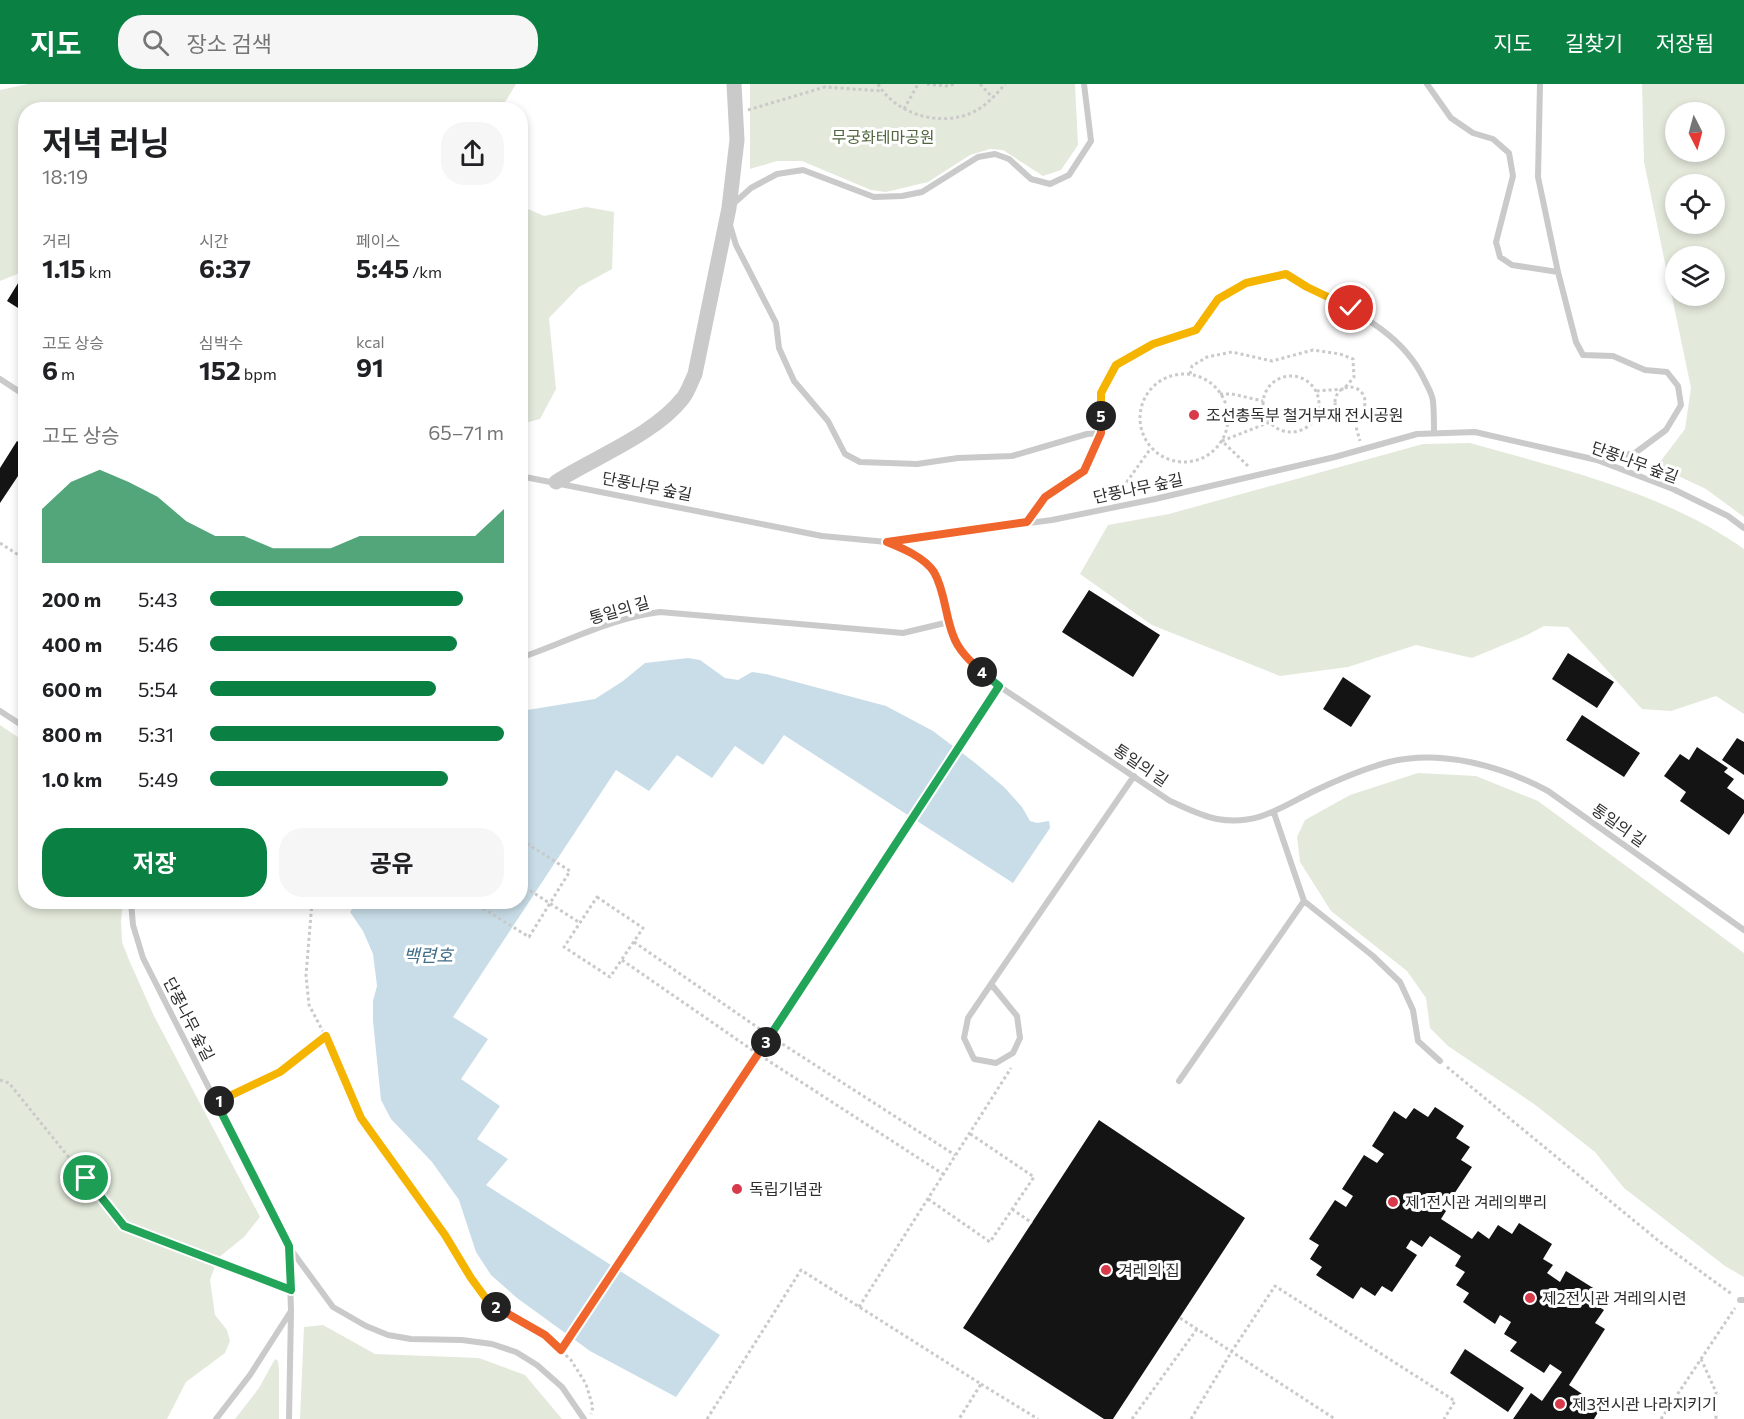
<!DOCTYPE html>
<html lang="ko">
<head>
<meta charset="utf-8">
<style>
  body { margin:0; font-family:Commissioner,"Noto Sans KR",sans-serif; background:#f6f6f6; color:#202124; height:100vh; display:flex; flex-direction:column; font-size:22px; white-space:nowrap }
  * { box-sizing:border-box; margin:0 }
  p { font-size:20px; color:#757577 }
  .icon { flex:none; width:33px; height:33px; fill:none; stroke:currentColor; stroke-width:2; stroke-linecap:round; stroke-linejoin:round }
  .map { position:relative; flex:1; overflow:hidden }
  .side { position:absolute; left:18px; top:18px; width:510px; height:807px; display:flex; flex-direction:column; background:#fff; border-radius:24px; box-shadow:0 3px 9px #0003 }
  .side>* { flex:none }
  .needle { width:39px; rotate:174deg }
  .tools { position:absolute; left:1665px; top:18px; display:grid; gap:12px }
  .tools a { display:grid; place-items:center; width:60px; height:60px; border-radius:50%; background:#fff; box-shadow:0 3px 9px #0003; font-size:30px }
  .pin { position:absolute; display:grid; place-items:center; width:51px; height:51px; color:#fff; margin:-26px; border:3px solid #fff; border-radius:50%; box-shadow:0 2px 6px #0007 }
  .km { position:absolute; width:30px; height:30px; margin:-15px; border-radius:50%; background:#222; color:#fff; font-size:16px; line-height:30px; text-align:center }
  .round { display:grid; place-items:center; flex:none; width:63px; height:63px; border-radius:24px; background:#f6f6f6 }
  .headline { display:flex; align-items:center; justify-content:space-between; height:102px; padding:0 24px }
  h1 { font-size:33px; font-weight:700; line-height:45px }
  .figures { display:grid; grid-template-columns:repeat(3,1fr); gap:9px; height:102px; padding:6px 24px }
  .figures div { display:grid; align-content:center }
  .figures b { font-size:26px; font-weight:700 }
  .figures small { font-size:16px; font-weight:400 }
  .figures p { font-size:16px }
  .chart { height:168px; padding:12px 24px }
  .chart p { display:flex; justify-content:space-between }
  .chart svg { width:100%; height:108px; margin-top:6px; fill:#0b8043; opacity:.7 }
  .action { display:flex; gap:12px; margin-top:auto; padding:12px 24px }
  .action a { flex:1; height:69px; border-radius:24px; background:#0b8043; color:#fff; font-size:24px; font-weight:700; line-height:69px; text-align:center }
  .action a+a { background:#f6f6f6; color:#202124 }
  ul { padding:0 24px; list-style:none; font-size:20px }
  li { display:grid; grid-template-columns:96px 72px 1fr; align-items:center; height:45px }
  li i { height:15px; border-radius:8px; background:#0b8043 }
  header { display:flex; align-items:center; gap:36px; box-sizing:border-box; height:84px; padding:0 30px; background:#0b8043; color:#fff }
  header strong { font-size:28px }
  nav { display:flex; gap:33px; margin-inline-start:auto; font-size:21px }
  .search { width:420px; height:54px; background:#f6f6f6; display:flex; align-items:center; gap:15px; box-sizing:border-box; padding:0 21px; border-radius:24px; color:#757577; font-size:22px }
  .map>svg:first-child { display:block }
  .green { fill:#e3e9db; fill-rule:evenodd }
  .water { fill:#c8dde8 }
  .building { fill:#141414 }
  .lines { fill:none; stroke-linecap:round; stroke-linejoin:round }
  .path { stroke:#cacaca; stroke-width:3; stroke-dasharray:3 3; stroke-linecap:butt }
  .service { stroke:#cacaca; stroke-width:6 }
  .tertiary { stroke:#cacaca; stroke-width:15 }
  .split-1-casing { stroke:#fff; stroke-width:12 }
  .split-2-casing { stroke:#fff; stroke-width:12 }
  .split-3-casing { stroke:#fff; stroke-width:12 }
  .split-4-casing { stroke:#fff; stroke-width:12 }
  .split-5-casing { stroke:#fff; stroke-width:12 }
  .split-6-casing { stroke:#fff; stroke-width:12 }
  .split-1 { stroke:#22a559; stroke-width:8 }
  .split-2 { stroke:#f5b400; stroke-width:8 }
  .split-3 { stroke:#f0652b; stroke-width:8 }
  .split-4 { stroke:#22a559; stroke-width:8 }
  .split-5 { stroke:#f0652b; stroke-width:8 }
  .split-6 { stroke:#f5b400; stroke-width:8 }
  .poi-dot { fill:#d83a4c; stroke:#fff; stroke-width:2 }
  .labels { text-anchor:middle; stroke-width:6; stroke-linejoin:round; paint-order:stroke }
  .park-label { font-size:16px; fill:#51653e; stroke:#fff }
  .poi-label { font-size:16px; fill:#2d2d2d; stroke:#fff; text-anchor:start }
  .street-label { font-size:16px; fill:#2d2d2d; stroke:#fff }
  .water-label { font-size:18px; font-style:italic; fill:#416f89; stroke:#fff }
</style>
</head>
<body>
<header>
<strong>지도</strong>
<div class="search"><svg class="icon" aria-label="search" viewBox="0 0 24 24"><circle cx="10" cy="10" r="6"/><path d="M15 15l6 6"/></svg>장소 검색</div>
<nav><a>지도</a><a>길찾기</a><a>저장됨</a></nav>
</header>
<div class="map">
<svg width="1744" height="1335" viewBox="0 0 1744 1335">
  <rect width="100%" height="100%" fill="#fff"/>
  <path class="green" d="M28,0h488l-15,25 -475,1 -1,161 -25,10v-191z
    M750,0h325l3,61 -17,25 -18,6 -40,-26 -13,-1 -20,6 -42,27 -42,10 -15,-2 -69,-29h-25l-27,8z
    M1642,0h102v433l-38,-28 -49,-23 28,-37 6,-41 -47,-226zM1676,28h38v40h-38zM1676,100h38v40h-38zM1714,172v40h-38v-40z
    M521,122l23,10 42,-9 28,5 -2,57 -33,18 -30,31 7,71 -16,30 -19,5z
    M1470,359c92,26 195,50 274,106v165l-28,-18 -45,15 -29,-2 -74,-82 -24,-1 -17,9 -55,23 -56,-13 -68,22 -68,9 -128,-51 -72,-51 28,-49 61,-11 254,-70z
    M0,641l25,17 1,160h97l-2,19 1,21 7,18 25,56 106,201 -16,20 -26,21 -8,22 5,35 12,15 3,11 -5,12 -39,29 -19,37h-167z
    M1418,689l58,3 62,25 206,152v324l-19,-11 -101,-78 -29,-36 -61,-48 -86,-58 -18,-18 -4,-30 -19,-27 -76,-60 -31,-49 -3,-25 8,-17 45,-25z
    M323,1241l52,29 104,4 46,17 37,44h-262l4,-92z
    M275,1275l3,2 1,8v50h-44l24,-31z"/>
  <path class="water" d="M688,574l12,2 25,18 13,2 14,-8 14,2 120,32 47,25 41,31 30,25 18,20 8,14 7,2 12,-2 1,7 -37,55 -229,-148 -21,30 -28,-19 -23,32 -35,-23 -28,36 -33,-21 -163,247 35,22 -27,40 39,27 -23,33 31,20 -22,26 234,150 -44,62 -86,-46 -73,-53 -26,-23 -15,-23 -17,-52 -27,-38 -41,-43 -10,-19 -8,-79v-20l4,-15 -4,-32 -10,-23 -13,-19 7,-10h163l1,-191 74,-12 28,-18 22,-18z"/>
  <path class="building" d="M20,196l6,4v29l-19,-12z
    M17,357l9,6v17l-26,39v-35z
    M1089,506l71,45 -27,42 -71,-45z
    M1568,569l46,29 -17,26 -45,-29z
    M1343,593l28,19 -20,31 -28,-18z
    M1582,631l58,38 -16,24 -58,-37z
    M1737,654l7,4v33l-22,-15z
    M1697,663l31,21 -4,4 10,7 -7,9 17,12v13l-15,22 -49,-34 6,-9 -22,-16 16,-22 9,6z
    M1435,1023l29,19 -8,12 14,9 -9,13 11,7 -22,33 -7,-5 -6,9 9,7 -5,8 31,20 6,-8 11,8 9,-14 14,9 7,-11 33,21 -9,15 10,6 -6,8 13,9 6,-11 32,20 -7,11 13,8 -9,13 10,6 -36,56 32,22 -7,12h-81l18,-26 11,8 20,-29 -12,-8 -6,9 -34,-22 7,-9 -13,-8 7,-12 -11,-7 -5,9 -32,-22 6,-9 -13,-8 9,-13 -10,-6 6,-10 -31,-20 -8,11 -11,-7 -5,8 11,7 -25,37 -10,-6 -7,10 -14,-9 -8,12 -37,-24 6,-8 -12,-8 9,-14 -10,-6 26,-39 11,7 7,-11 -11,-7 22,-34 13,8 7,-9 -12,-8 22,-35 12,8 8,-11 14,9z
    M1099,1036l146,98 -132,201h-9l-141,-91z
    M1465,1265l59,39 -16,24 -58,-39z"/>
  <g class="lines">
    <path class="path" d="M878,0c18,30 59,42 91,30 15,-6 26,-18 36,-30
      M927,0l19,2 9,-2
      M980,0l13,14
      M904,25l14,-25
      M748,26l77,-23 57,4
      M1140 334a44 44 0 1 1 88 0a44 44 0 1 1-88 0Z
      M1190,290l2,-8 15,-9 25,-5 40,9 41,-11 27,4 13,5 1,18 -10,12 -28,2
      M1263 320a28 28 0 1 1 56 0a28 28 0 1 1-56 0Z
      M1335 318a15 15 0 1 1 30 0a15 15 0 1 1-30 0Z
      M1220,310h12l31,7
      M1316,332h16l8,-3
      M1353,332l7,25
      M1248,382l-26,-25 48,-19
      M1116,413l35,-49
      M0,459l26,17
      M520,800l60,39
      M597,813l46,31 -33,49 -46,-30z
      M312,818l-6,73 3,30 28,53 24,60 84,117 46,69 54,32 26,24 15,24 7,23 -2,7
      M473,818l56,35 41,-66 -50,-32
      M634,858l136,94 185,119
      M622,876l136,94 185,120
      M1447,983l213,175 73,53
      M0,996l9,3 115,143 157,60
      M226,1014l54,-26 46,-36
      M928,1115l62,43 44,-65 -65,-44
      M1012,1125l20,14
      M859,1223l152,-239
      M1180,1234l155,101
      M561,1266l434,-657
      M1701,1275l15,33v27
      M981,1300l57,35
      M707,1335l94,-149 180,114 -22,35
      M1132,1335l65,-90
      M1191,1335l41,-68 43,-65 180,115 -11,18
      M1661,1335l74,-111"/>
    <path class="service" d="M1427,0l24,34 22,15 20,6 16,14 4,23 -17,66 4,15 12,8 46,7 18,70 7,13 30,1 32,14 22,2 11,14 3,19 -15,25 -31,23 -37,7
      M1540,0l-2,93 20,95
      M733,120l18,-16 26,-14 26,-4 71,27 28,-1 20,-4 56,-35 17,-3 14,5 22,20 19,5 19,-9 22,-34 -7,-57
      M730,141l6,20 40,78 3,25 15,33 34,40 17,33 15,8 57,2 41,-6 54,-2 75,-22 14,-1
      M0,295l26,17
      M520,392l302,60 65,6 165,-22 103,-21 180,-42 82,-23 58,-2 122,28 76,29 55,27 16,12
      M26,420v5
      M1027,438l18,-25 39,-26 17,-38v-40l15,-28 37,-21 43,-14 22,-31 28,-16 40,-9c49,31 111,49 138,105 3,7 8,14 9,22 1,10 1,22 1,32
      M887,458c47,20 50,33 62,80
      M520,574c47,-16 91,-40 140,-46l243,21 46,-11 4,14 13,21 27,25 177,119c16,7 31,15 47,18 39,7 63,-11 95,-27 25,-12 50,-23 77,-30 52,-13 113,4 159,29l196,139
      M0,627l26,17
      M1274,729l30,88 69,55 27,26 13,28 5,31 22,20
      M131,818l2,23 10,33 146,288 2,65 -2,108
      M991,900l26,32 3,22 -7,15 -17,10 -22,-4 -10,-21 4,-20 23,-34 143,-208
      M1179,997l125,-180
      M289,1163l44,60 33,19 22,9 23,4 51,1 30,4 24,8 21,13 25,22 22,32
      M1740,1216h4
      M216,1335l34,-44 41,-64"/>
    <path class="tertiary" d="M556,398c39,-25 98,-47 127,-84 5,-6 8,-16 12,-24l34,-166 8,-68 -3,-56"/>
  </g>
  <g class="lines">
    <g class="split-1-casing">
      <path id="split-1" d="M86,1094l38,48 167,64 -2,-44 -73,-144 3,-1"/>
    </g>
    <g class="split-2-casing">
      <path id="split-2" d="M219,1017l61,-29 46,-36 35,82 84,117 26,43 19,26 6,3"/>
    </g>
    <g class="split-3-casing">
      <path id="split-3" d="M496,1223l49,28 16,15 205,-308"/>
    </g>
    <g class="split-4-casing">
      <path id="split-4" d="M766,958l233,-356 -17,-14"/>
    </g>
    <g class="split-5-casing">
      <path id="split-5" d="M982,588c-12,-11 -24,-22 -29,-37 -8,-20 -8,-44 -19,-63 -10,-15 -32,-24 -47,-30l140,-20 18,-25 39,-26 17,-38v-17"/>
    </g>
    <g class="split-6-casing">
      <path id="split-6" d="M1101,332v-23l15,-28 37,-21 43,-14 22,-31 28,-16 40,-9 21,13 44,21"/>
    </g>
    <use href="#split-1" class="split-1"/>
    <use href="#split-2" class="split-2"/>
    <use href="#split-3" class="split-3"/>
    <use href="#split-4" class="split-4"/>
    <use href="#split-5" class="split-5"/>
    <use href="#split-6" class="split-6"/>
  </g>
  <g class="poi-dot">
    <circle cx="1194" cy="331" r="6"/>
    <circle cx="737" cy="1105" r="6"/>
    <circle cx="1393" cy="1118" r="6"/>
    <circle cx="1106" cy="1186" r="6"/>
    <circle cx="1530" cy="1214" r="6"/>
    <circle cx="1560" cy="1320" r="6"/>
  </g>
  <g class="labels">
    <g class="park-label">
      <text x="883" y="59">무궁화테마공원</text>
    </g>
    <g class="poi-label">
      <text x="1206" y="337">조선총독부 철거부재 전시공원</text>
      <text x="749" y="1111">독립기념관</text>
      <text x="1405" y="1124">제1전시관 겨레의뿌리</text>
      <text x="1118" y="1192">겨레의 집</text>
      <text x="1542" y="1220">제2전시관 겨레의시련</text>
      <text x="1572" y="1326">제3전시관 나라지키기</text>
    </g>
    <g class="street-label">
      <text transform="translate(1635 378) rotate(20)" y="6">단풍나무 숲길</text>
      <text transform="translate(647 402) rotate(11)" y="6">단풍나무 숲길</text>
      <text transform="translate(1138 404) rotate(-12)" y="6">단풍나무 숲길</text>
      <text transform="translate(619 526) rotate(-16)" y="6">통일의 길</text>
      <text transform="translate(1141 681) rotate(34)" y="6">통일의 길</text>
      <text transform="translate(1619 741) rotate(35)" y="6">통일의 길</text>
      <text transform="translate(189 935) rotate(63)" y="6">단풍나무 숲길</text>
    </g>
    <g class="water-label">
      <text x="428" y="878">백련호</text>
    </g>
  </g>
</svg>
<div class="tools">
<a><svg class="needle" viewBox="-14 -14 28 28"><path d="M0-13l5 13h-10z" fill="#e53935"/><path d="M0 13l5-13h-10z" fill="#757577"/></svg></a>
<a><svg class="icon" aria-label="locate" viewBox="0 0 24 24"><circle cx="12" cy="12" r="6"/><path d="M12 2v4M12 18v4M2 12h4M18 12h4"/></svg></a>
<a><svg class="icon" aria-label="layers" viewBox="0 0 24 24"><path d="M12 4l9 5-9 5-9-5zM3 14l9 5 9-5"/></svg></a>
</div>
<div class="pin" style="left:86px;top:1094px;background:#1e9e55"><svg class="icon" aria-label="arrive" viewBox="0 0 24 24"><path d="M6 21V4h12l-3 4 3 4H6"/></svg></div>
<div class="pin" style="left:1351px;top:224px;background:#d93025"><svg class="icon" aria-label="check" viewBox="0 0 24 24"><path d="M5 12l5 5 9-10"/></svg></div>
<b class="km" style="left:219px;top:1017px">1</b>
<b class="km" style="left:496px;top:1223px">2</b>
<b class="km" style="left:766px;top:958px">3</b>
<b class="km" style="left:982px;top:588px">4</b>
<b class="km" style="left:1101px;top:332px">5</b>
<section class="side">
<div class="headline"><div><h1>저녁 러닝</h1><p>18:19</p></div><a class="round"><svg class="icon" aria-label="share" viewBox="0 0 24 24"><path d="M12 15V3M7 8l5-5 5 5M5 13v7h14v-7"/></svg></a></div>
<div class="figures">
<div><p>거리</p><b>1.15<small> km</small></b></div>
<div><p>시간</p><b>6:37</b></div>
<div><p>페이스</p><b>5:45<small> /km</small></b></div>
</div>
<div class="figures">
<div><p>고도 상승</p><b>6<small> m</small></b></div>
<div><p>심박수</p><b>152<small> bpm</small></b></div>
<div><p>kcal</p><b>91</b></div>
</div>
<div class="chart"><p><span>고도 상승</span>65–71 m</p>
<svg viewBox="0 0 160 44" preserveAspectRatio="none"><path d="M0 44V22L10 11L20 6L30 11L40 17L50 27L60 33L70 33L80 38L90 38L100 38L110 33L120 33L130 33L140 33L150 33L160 22V44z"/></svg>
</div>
<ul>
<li><b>200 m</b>5:43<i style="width:86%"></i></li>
<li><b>400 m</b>5:46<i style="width:84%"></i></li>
<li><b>600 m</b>5:54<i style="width:77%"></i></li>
<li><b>800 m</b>5:31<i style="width:100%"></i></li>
<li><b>1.0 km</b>5:49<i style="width:81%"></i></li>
</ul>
<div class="action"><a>저장</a><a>공유</a></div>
</section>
</div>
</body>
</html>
